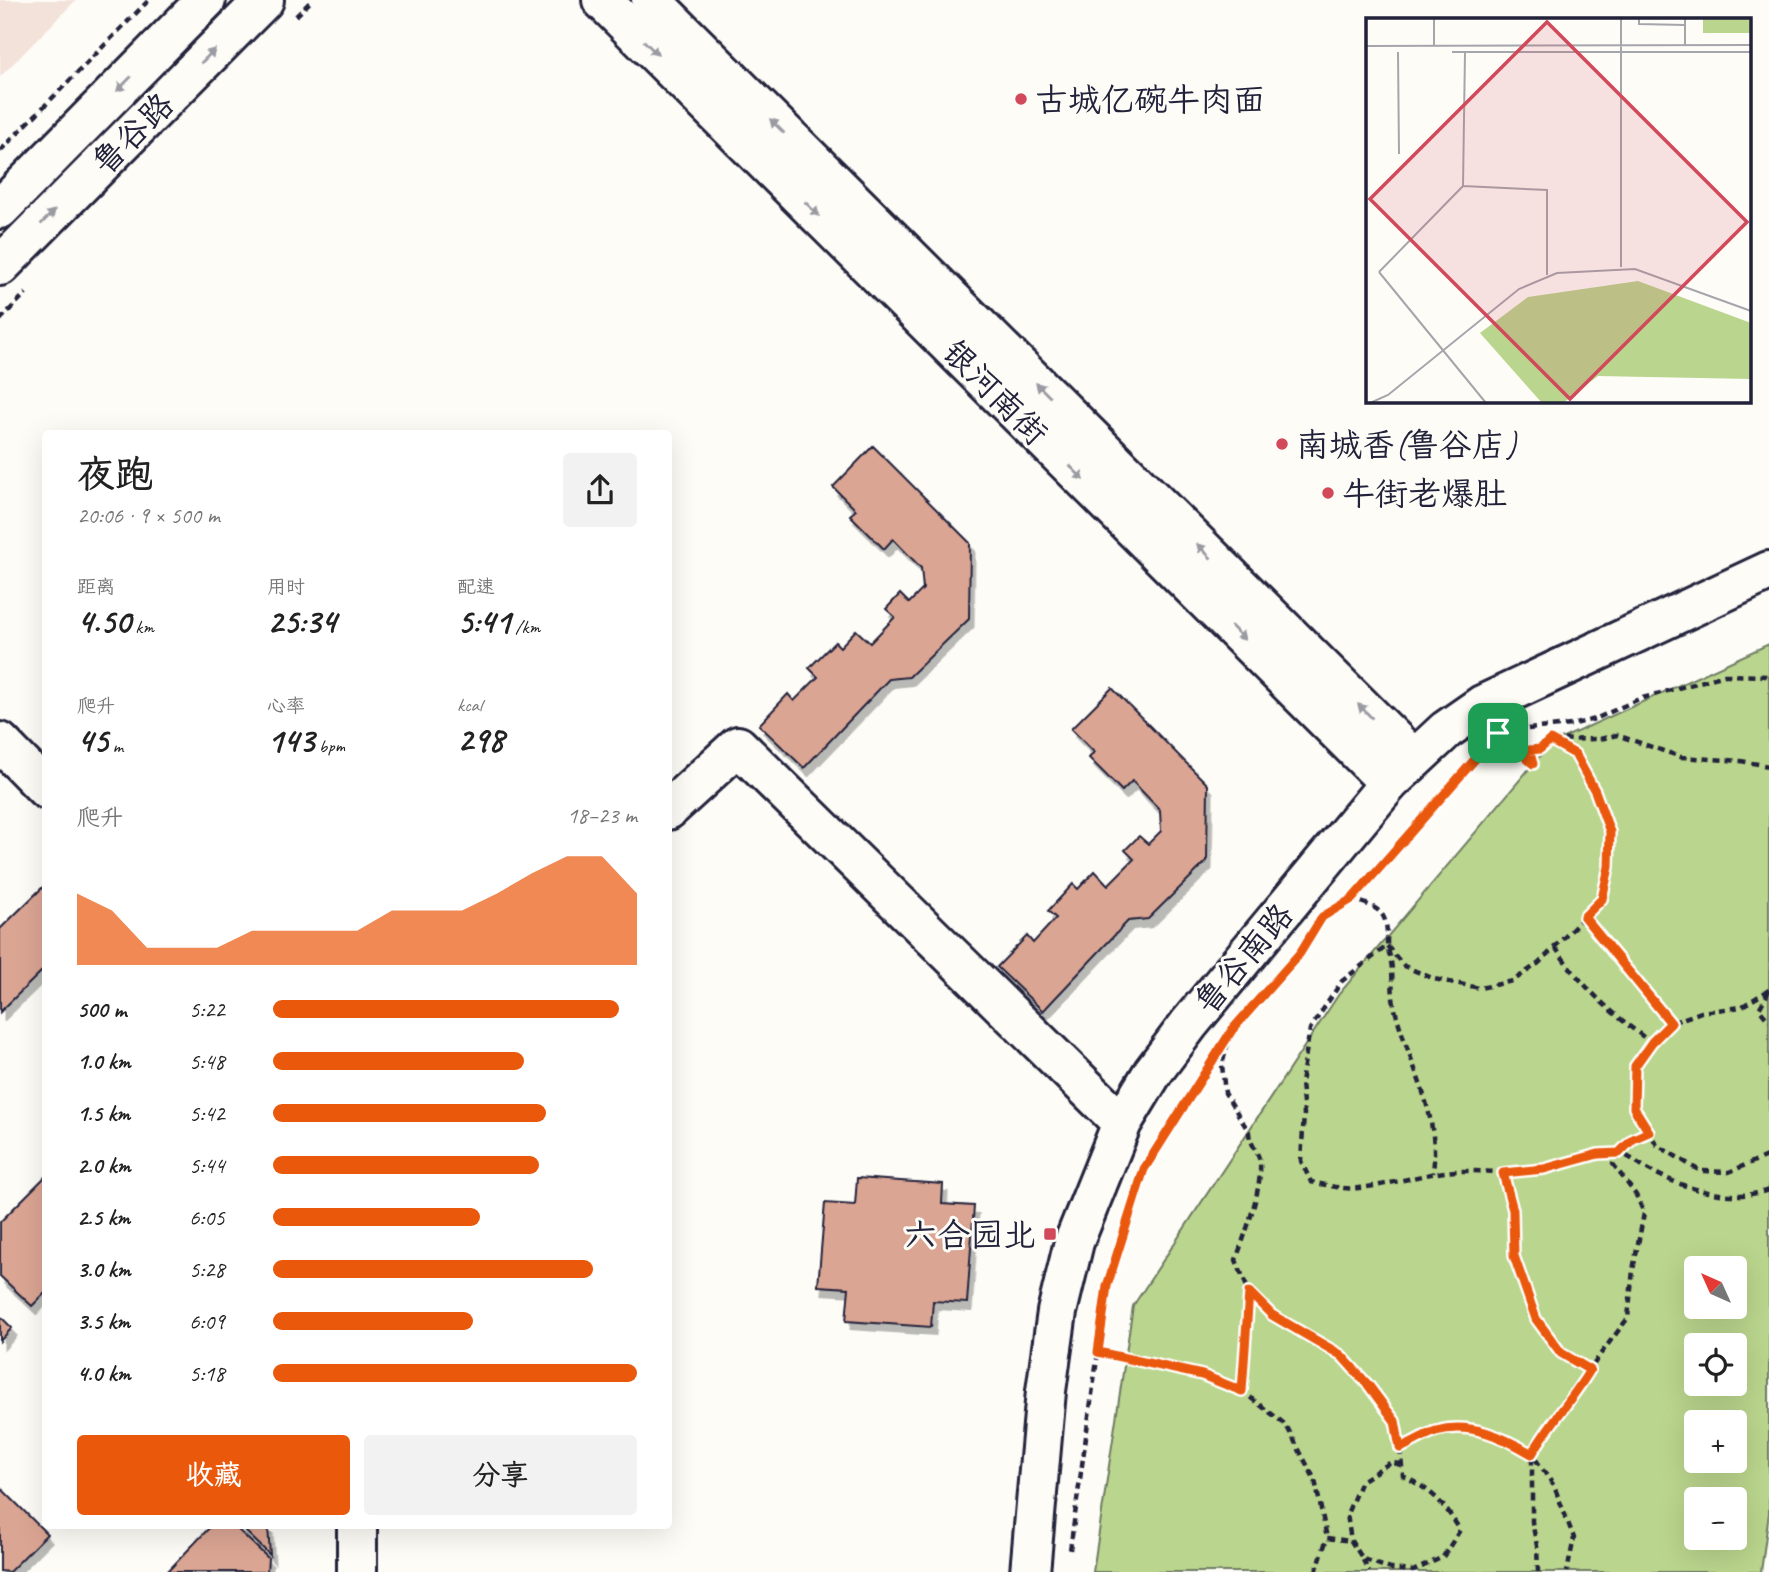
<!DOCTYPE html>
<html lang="zh">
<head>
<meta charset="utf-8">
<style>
  body { margin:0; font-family:Caveat,"LXGW WenKai TC",sans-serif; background:#f2f2f2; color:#222; height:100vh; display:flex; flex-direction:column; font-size:26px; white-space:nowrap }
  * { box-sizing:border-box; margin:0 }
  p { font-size:23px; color:#767676 }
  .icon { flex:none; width:38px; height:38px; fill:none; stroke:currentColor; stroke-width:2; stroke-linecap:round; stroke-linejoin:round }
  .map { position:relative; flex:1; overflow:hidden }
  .details { position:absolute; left:42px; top:430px; width:630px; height:1099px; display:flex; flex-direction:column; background:#fff; border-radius:7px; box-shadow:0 7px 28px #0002 }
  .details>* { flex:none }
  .needle { width:46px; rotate:315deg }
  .buttons { position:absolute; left:1684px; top:1256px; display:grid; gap:14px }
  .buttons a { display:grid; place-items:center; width:63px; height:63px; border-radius:7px; background:#fff; box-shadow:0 7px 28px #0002; font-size:35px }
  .pin { position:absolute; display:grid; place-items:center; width:60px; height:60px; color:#fff; margin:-30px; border-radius:14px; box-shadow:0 4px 10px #0006 }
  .round { display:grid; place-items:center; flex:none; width:74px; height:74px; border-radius:7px; background:#f2f2f2 }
  .summary { display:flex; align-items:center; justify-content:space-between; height:119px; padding:0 35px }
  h1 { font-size:38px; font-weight:600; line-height:52px }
  .metrics { display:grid; grid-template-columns:repeat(3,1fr); gap:10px; height:119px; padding:7px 35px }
  .metrics div { display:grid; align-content:center }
  .metrics b { font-size:35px; font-weight:600 }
  .metrics small { font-size:19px; font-weight:400 }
  .metrics p { font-size:19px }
  .chart { height:196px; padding:14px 35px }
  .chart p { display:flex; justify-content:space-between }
  .chart svg { width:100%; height:126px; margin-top:7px; fill:#ea580c; opacity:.7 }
  .primary-button { display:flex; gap:14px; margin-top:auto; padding:14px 35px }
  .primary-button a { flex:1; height:80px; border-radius:7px; background:#ea580c; color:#fff; font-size:28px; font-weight:600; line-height:80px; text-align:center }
  .primary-button a+a { background:#f2f2f2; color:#222 }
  ul { padding:0 35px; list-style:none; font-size:23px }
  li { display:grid; grid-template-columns:112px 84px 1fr; align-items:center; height:52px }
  li i { height:18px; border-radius:9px; background:#ea580c }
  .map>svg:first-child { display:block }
  .built { fill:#f3e2d9 }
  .green { fill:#bad58d; stroke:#6e7c64; stroke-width:2; fill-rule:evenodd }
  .building { fill:#dba593; stroke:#22223b; stroke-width:2; filter:url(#shadow) }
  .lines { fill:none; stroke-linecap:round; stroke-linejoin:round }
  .tertiary-casing { stroke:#22223b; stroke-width:44 }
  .secondary-casing { stroke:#22223b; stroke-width:44 }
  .path { stroke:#22223b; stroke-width:4.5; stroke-dasharray:7 5; stroke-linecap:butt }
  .tertiary { stroke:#fdfcf7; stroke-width:38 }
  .secondary { stroke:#fdfcf7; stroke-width:38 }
  .oneway { fill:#9a9aa2 }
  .route-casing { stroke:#fff; stroke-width:14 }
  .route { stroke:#ea580c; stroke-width:9 }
  .poi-dot { fill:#d1495b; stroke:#fdfcf7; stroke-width:2.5 }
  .labels { text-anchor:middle; stroke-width:6; stroke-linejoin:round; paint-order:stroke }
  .poi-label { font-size:33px; fill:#22223b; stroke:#fdfcf7; text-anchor:start }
  .street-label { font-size:33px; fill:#22223b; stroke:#fdfcf7 }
  .inset-road { fill:none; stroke:#a5a5ac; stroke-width:2 }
  .view { fill:#d1495b; fill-opacity:0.15; stroke:#d1495b; stroke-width:3.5 }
  .inset-edge { fill:none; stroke:#22223b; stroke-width:3.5 }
</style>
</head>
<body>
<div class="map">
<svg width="1769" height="1572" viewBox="0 0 1769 1572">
  <defs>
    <filter id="shadow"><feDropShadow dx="4.5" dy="8" stdDeviation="0" flood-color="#0004"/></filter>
  </defs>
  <rect width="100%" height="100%" fill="#fdfcf7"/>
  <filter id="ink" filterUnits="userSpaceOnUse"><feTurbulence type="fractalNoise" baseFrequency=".0143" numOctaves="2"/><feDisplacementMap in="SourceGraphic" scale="14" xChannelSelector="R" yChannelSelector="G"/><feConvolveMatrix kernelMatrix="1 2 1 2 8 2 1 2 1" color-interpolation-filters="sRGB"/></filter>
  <g filter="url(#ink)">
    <path class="built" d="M0,0h76l-76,77z"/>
    <path class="green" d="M1769,644v869l-8,59h-668l40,-266 206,-312 211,-250zM1696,1269h38v38h-38zM1696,1346h38v38h-38zM1696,1423h38v38h-38zM1696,1500h38v38h-38z"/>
    <path class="building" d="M873,446l97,97 -1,76 -60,58 -20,2 -85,89 -45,-43 29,-31 6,7 24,-24 -9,-9 26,-26 5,5 16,-17 14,13 25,-26 -9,-8 14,-15 9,9 14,-14 -2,-21 -28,-29 -9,10 -34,-34 6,-5 -23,-23z
      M1112,688l96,97 -1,76 -59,58 -20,2 -85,90 -46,-44 30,-31 6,7 23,-25 -8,-7 25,-27 5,5 17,-18 13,14 26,-26 -9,-9 14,-14 9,8 13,-13 -1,-21 -28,-29 -10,10 -33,-33 5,-6 -23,-23z
      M46,884v83l-46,45v-83z
      M46,1176v116l-14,14 -32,-30v-54z
      M857,1178l86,6 -1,20 32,2 -7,97 -34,-2 -2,26 -85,-6 3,-33 -31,-2 7,-83 30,2z
      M0,1316l12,12 -12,13z
      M0,1487l47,47 -38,38 -9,-1z
      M211,1526h23l34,32 -1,14h-100z
      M240,1526h28l2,29z"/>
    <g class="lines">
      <g class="tertiary-casing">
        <path id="tertiary" d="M0,742l46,47
          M668,810l70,-64 384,377
          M357,1526v46
          M1030,1572l16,-181 11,-79 17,-70 48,-119 31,-51 36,-48 200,-241 57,-53 36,-25 287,-134"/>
      </g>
      <g class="secondary-casing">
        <path id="secondary" d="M602,0l787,783
          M651,0l763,759
          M0,209l206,-209
          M0,266l264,-266"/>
      </g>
      <path class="path" d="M296,16l16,-16
        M0,151l149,-151
        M0,320l26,-27
        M1516,730l55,-5 24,-6 44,-20 86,-24 44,1
        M1501,735l32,29 -4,-14 11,-1 10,-9 50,-1 17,-4 64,22 60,4 28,5
        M1351,899l130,-147
        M1330,912l21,-13c32,10 37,13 36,47l-45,35 -32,48 -9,54 3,31 -3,47 10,21c16,3 33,8 48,6 34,-3 66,-16 100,-17 29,-1 58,5 86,-2 24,-5 48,-20 73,-16 11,2 23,13 33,18 35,18 79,32 118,19
        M1583,917l88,106
        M1387,946l17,20 30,13 46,9 33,-7 26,-18 63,-64 7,-32 1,-35 -15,-41 -20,-37 -25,-14
        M1555,947c26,39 59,69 97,96
        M1388,950c8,23 1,39 8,63 15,56 44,100 37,160
        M1769,990l-28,17 -40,5 -30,11 -19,20 -17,23 -1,42 23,37 43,26 29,1 40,-17
        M1769,991l-10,18 10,12
        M1249,1012l51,-59 8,-13
        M1231,1031l-9,34 3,28 24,39c0,11 10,20 11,31 2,27 -15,71 -24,97l13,32 23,23 69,40 28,31 26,35 5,27
        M1144,1169l81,-129
        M1503,1173l10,38 1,46 22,62 25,34 28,17
        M1098,1352l9,-66 34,-109
        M1242,1391l7,-99
        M1401,1465l-10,-3 -30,19 -14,33 4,27 12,18 28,10 22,2 30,-14 17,-27c-18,-29 -27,-39 -57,-54l-3,-28 35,-17 25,-4 49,14 23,13 22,32 20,52 -7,34
        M1070,1550l28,-198 104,23 40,16 44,34 29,55 12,58
        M1363,1560l6,12
        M1316,1572l11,-34 24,3
        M1538,1572l-1,-26 -5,-24v-68l19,-32 22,-25 26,-41 29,-38 5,-48 11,-57 -8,-18 -23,-31c9,-16 19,-24 36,-32"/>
      <use href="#tertiary" class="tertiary"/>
      <use href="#secondary" class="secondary"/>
    </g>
    <defs><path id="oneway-solid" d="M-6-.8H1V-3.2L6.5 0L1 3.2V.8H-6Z" transform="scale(1.75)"/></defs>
    <g class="oneway">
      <use href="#oneway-solid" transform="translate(651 48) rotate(45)"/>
      <use href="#oneway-solid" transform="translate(208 56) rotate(-45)"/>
      <use href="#oneway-solid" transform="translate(124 84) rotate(135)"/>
      <use href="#oneway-solid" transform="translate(777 126) rotate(-135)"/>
      <use href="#oneway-solid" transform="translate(812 209) rotate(45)"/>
      <use href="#oneway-solid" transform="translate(48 217) rotate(-45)"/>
      <use href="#oneway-solid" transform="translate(1043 390) rotate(-135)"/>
      <use href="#oneway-solid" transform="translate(1077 473) rotate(45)"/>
      <use href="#oneway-solid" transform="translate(1204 551) rotate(-135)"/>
      <use href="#oneway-solid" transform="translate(1238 633) rotate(45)"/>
      <use href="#oneway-solid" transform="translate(1365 711) rotate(-135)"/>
    </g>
  </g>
  <g class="lines" filter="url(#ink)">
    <g class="route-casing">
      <path id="route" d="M1498,733l35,31 -4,-14 11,-1 10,-9 25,14 20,37 15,41 -1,35 -7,32 -18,18 87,106 -19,19 -17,24 -1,42 15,24 -16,7 -14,14 -21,1 -54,15 -41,4 10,37 1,46 22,63 25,34 29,17c-18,30 -40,53 -58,84 -29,-17 -62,-33 -96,-23 -12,4 -24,12 -36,17l-5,-27 -26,-35 -28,-31 -69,-40 -23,-23 -7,99 -40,-16 -104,-23 9,-66 37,-117 88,-139 68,-77 22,-36 30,-18z"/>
    </g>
    <use href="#route" class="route"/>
  </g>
  <g class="poi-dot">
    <circle cx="1021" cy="99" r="7"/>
    <circle cx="1282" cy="444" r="7"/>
    <circle cx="1328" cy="493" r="7"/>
    <rect x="1043" y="1227" width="14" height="14" rx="3.5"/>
  </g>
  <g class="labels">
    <g class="poi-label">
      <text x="1035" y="111">古城亿碗牛肉面</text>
      <text x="1296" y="456">南城香(鲁谷店)</text>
      <text x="1342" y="505">牛街老爆肚</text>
      <text x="1036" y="1246" text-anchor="end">六合园北</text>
    </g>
    <g class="street-label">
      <text transform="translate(132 133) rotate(-45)" y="12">鲁谷路</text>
      <text transform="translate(996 392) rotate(45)" y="12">银河南街</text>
      <text transform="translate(1243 958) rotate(-50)" y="12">鲁谷南路</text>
    </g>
  </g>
  <g transform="translate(1366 18)">
    <rect width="385" height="385" fill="#fdfcf7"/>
    <path d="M385,0v15h-48v-15zM272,263l113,42v56l-153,-3 -35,27h-21l-62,-70 48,-36z" fill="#bad58d"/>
    <path class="inset-road" d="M255,0v249M273,0v6l46,1M319,0v27M0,28l385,-1M68,28v-28M32,34l1,102M86,34h299M97,168l84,4v85M13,254l84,-86 2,-134M13,254l107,131M4,385l18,-8 131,-106 38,-16 78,-4 116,42"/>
    <path class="view" d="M181,4l200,200 -177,177 -200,-200z"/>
    <rect width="385" height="385" class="inset-edge"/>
  </g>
</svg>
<div class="buttons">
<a><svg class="needle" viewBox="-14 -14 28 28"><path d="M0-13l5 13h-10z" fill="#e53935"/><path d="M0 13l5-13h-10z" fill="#767676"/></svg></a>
<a><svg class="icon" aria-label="locate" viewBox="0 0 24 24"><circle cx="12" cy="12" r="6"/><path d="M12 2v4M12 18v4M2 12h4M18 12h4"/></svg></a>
<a>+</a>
<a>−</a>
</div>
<div class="pin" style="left:1498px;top:733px;background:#1e9e55"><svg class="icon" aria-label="arrive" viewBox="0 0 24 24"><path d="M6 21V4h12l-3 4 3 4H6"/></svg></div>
<section class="details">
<div class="summary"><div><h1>夜跑</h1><p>20:06 · 9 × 500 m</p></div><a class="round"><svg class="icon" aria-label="share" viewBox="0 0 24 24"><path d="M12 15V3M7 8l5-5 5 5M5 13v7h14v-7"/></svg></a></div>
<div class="metrics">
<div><p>距离</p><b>4.50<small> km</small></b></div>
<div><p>用时</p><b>25:34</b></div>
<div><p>配速</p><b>5:41<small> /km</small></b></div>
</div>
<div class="metrics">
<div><p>爬升</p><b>45<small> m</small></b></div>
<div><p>心率</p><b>143<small> bpm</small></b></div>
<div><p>kcal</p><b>298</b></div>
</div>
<div class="chart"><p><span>爬升</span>18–23 m</p>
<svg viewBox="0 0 160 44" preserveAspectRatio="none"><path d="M0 44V19L10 25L20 38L30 38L40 38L50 32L60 32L70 32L80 32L90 25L100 25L110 25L120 19L130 12L140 6L150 6L160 19V44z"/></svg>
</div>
<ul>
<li><b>500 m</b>5:22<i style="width:95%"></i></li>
<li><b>1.0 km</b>5:48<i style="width:69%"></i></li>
<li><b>1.5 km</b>5:42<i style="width:75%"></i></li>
<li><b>2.0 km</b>5:44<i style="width:73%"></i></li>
<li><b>2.5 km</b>6:05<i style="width:57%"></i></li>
<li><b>3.0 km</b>5:28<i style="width:88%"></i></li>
<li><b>3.5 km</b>6:09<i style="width:55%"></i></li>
<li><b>4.0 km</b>5:18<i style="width:100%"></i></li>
</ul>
<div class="primary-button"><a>收藏</a><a>分享</a></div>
</section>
</div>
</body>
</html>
